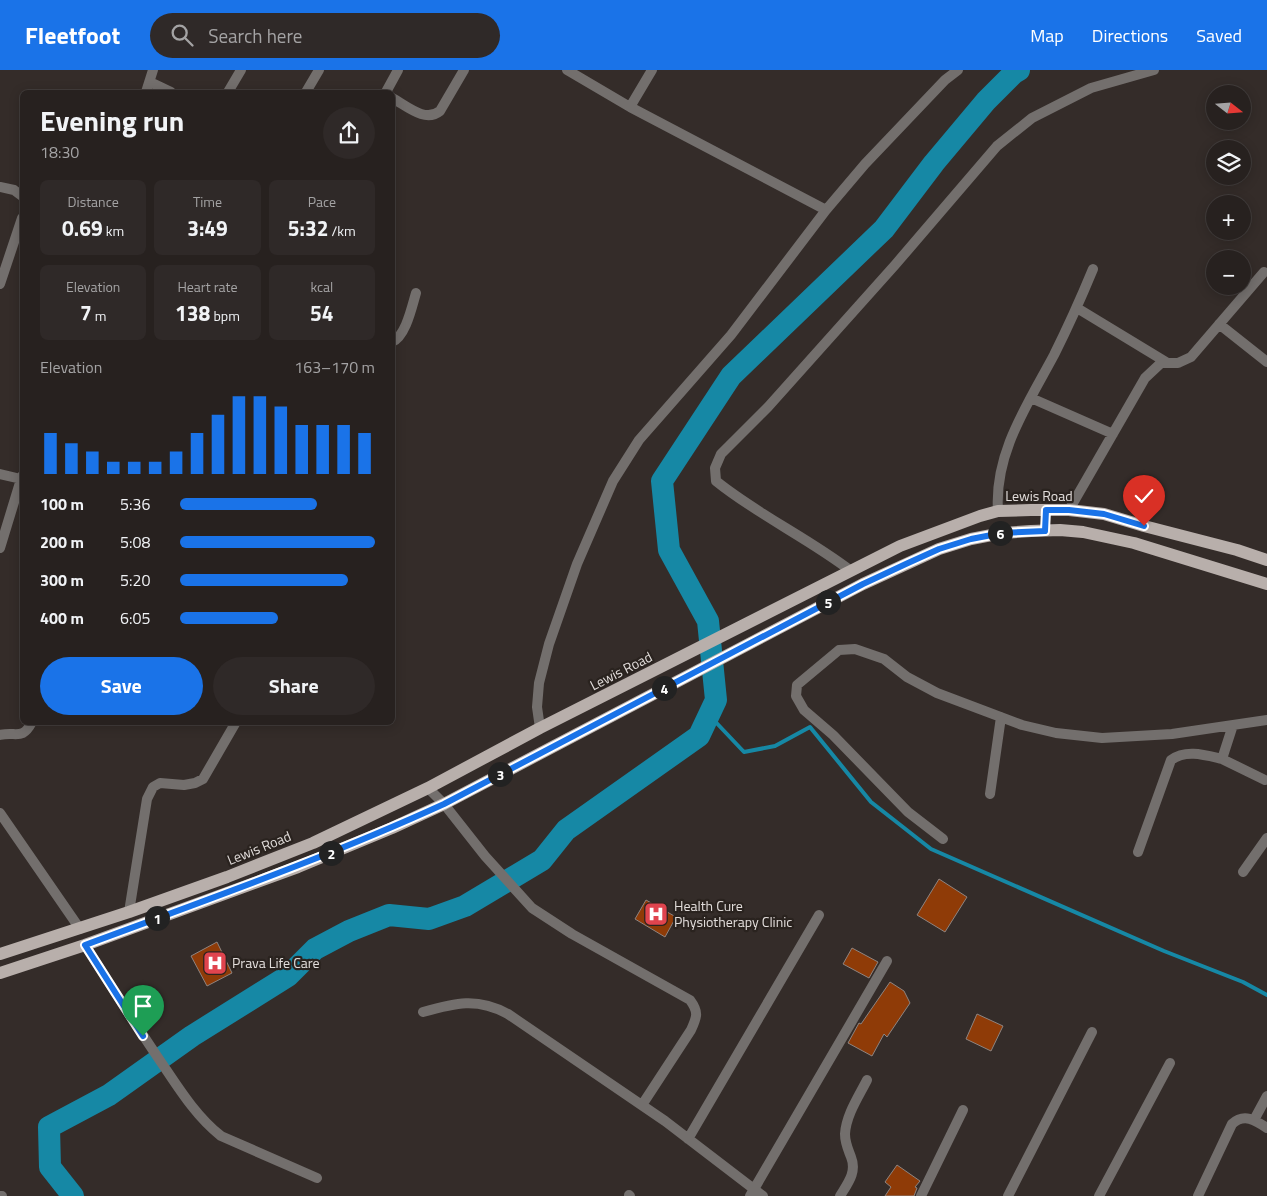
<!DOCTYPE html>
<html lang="en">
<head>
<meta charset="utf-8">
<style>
  body { margin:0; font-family:"Titillium Web",sans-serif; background:#2f2928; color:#f1f3f6; height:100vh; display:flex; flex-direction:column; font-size:19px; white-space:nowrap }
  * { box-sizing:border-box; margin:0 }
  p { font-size:16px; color:#a4a3a4 }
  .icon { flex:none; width:28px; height:28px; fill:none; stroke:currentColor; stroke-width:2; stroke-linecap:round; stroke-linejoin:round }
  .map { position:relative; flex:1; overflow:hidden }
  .sheet { position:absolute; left:20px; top:20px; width:375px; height:635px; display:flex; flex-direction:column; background:#27211f; border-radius:8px; box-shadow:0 2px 12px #0003,0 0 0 1px #433e3d }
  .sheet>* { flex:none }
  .needle { width:32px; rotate:107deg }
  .fabs { position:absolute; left:1206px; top:15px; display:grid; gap:10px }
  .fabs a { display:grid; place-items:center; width:45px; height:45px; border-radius:50%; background:#27211f; box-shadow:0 2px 12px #0003,0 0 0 1px #433e3d; font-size:25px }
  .pin { position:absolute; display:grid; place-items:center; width:42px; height:42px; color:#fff; margin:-51px -21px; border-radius:50% 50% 50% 0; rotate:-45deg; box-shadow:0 0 5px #0007 }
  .pin .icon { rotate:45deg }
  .km { position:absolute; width:25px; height:25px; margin:-12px; border-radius:50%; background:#222; color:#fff; font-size:14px; line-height:25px; text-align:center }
  .round { display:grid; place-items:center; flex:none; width:52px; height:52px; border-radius:26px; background:#2f2928 }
  .overview { display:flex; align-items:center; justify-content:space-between; height:85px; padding:0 20px }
  h1 { font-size:28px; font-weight:700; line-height:38px }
  .figures { display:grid; grid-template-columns:repeat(3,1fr); gap:8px; height:85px; padding:5px 20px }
  .figures div { display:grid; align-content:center; border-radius:8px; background:#2f2928; text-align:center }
  .figures b { font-size:21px; font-weight:700 }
  .figures small { font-size:14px; font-weight:400 }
  .figures p { font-size:14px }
  .chart { height:140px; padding:10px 20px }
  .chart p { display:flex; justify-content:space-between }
  .chart svg { width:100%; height:90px; margin-top:5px; stroke:#1a73e8; stroke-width:6 }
  .button { display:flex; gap:10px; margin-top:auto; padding:10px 20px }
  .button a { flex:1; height:58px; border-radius:30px; background:#1a73e8; color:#fff; font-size:20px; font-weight:700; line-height:58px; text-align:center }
  .button a+a { background:#2f2928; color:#f1f3f6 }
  ul { padding:0 20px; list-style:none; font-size:16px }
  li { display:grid; grid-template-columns:80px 60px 1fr; align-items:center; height:38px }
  li i { height:12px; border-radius:6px; background:#1a73e8 }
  header { display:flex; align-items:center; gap:30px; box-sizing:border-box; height:70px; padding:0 25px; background:#1a73e8; color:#fff }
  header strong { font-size:24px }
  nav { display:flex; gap:28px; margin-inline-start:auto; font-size:18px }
  .search { width:350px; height:45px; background:#2f2928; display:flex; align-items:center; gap:12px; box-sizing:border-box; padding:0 18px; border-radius:28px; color:#a4a3a4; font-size:19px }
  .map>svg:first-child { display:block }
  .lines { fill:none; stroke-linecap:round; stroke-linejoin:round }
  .stream { stroke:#1688a5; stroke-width:4 }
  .river { stroke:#1688a5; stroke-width:22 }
  .building { fill:#8f3b07; stroke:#8e8480 }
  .street { stroke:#736f6d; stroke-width:10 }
  .primary { stroke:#b8afab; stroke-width:12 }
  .route-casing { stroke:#fff; stroke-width:10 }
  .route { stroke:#1a73e8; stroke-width:6 }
  .labels { text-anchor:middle; stroke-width:4.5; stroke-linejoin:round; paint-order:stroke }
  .street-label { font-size:14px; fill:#e2dddb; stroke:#2a231f }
  .poi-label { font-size:14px; fill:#e2dddb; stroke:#2a231f; text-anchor:start }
</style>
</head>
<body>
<header>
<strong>Fleetfoot</strong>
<div class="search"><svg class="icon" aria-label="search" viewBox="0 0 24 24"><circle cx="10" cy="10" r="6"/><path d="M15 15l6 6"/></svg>Search here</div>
<nav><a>Map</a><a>Directions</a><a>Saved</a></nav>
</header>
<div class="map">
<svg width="1267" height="1126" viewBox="0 0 1267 1126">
  <rect width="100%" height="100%" fill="#342c29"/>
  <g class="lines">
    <path class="stream" d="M709,645l35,37 31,-6 35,-19 61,75 60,47 233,102 79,31 24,13"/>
    <path class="river" d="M73,1126l-23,-29 -1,-40 60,-32 83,-59 96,-60 27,-27 34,-18 40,-16 40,4 36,-13 77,-46 24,-30 133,-94 17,-36 -8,-79 -39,-71 -7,-69 69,-105 153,-147 50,-66 52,-62 28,-28 5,-3"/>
  </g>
  <path class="building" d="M939,809l28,18 -22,35 -28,-17z
    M646,830l30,17 -11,20 -30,-18z
    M217,872l15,31 -25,13 -16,-30z
    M852,878l26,14 -9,16 -26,-14z
    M890,912l14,9 6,12 -23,34 -3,-3 -12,22 -24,-13 11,-20 2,1z
    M977,944l26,12 -12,25 -25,-12z
    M897,1095l23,16 -5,6 2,1 -3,8h-29l6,-9 -6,-5z"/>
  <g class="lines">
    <path class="street" d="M567,0l63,37 196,103
      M150,12l21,10
      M146,22l7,-22
      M228,22l13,-22
      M306,22l13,-22
      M386,22l12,-22
      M392,28c15,8 33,25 48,13l24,-41
      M630,37l22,-37
      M0,117l14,3 8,6
      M0,214l22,-66
      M1077,238l89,54
      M1219,254l48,38
      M392,272c14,-6 20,-36 24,-49
      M1031,328l82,36
      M0,404l21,5
      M1069,440l76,-132 16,-15h17l13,-6 73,-85
      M998,441c-4,-58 30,-107 56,-156 14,-28 27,-57 39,-86
      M0,478l22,-72
      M851,501c-43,-33 -93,-56 -135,-90l-1,-13 6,-14 47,-47 127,-142 102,-119 35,-28 59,-30 63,-18
      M540,658l-3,-21 2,-24 10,-39 28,-80 36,-83 26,-41 92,-105 95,-125 39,-46 80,-84 13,-10
      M0,665c16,-4 22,6 32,-13
      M1222,689l43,21
      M428,718l16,16 41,52 47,52 40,26 118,66c9,12 7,17 1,30l-49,75
      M990,724l11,-77
      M0,743l80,116
      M943,769l-35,-27 -75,-77 -29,-25 -8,-14 1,-11 42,-35 16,-1 29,10 23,18 30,16 85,32 34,8 46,5 70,-4 95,-14
      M1138,782l33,-92c15,-11 34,-5 51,-1l11,-34
      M1243,802l24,-34
      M129,842l18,-113 6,-12 7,-4 24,2 11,-2 8,-4 33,-57
      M85,875c26,41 52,82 80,123 16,24 33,50 56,68l96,42
      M423,942c32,-9 54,-15 85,2l157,107 98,75
      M1254,1050l13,-24
      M688,1069l131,-224
      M629,1125l1,1
      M0,1126h2
      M750,1126l137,-235
      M840,1126c8,-13 17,-24 11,-39 -3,-8 -6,-14 -6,-23 1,-19 14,-38 22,-54
      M921,1126l42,-86
      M1008,1126l84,-164
      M1099,1126l71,-133
      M1198,1126l34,-72c12,-11 23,-4 35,4"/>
    <path class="primary" d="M0,884l129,-42 98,-35 86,-34 115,-55 112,-60 360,-182 80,-30 18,-5 33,-1h38l35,4 40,12 93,24 30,10
      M0,903l85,-28 213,-78 94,-39 52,-24 419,-220 76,-35 32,-10 31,-6 29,-2 29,-1 23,2 51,11 133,41"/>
  </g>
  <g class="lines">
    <g class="route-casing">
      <path id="route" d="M143,966l-58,-91c121,-45 241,-87 359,-141l419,-220 45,-21 31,-14 32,-10 31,-6 43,-2 1,-21h23l35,4 40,12"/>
    </g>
    <use href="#route" class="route"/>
  </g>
  <defs>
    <g id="hospital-square" transform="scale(1.25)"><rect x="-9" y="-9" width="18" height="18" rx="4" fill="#e0444e" stroke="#2a231f"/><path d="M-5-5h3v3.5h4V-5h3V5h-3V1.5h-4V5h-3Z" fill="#fff"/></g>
  </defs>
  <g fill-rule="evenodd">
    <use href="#hospital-square" x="656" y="844"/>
    <use href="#hospital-square" x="215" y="893"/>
  </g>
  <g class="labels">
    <g class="street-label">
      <text x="1039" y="431">Lewis Road</text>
      <text transform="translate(621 601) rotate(-27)" y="5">Lewis Road</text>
      <text transform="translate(259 778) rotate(-22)" y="5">Lewis Road</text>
    </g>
    <g class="poi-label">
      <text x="674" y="841">Health Cure<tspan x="674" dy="16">Physiotherapy Clinic</tspan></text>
      <text x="232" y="898">Prava Life Care</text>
    </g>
  </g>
</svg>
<div class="fabs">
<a><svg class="needle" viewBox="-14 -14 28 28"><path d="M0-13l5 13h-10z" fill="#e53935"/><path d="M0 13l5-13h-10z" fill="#a4a3a4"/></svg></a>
<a><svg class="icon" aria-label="layers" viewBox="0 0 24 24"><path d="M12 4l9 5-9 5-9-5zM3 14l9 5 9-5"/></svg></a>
<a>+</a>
<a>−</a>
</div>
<div class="pin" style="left:143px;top:966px;background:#1e9e55"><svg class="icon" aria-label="arrive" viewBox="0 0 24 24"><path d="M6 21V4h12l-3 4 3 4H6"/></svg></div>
<div class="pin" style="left:1144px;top:456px;background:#d93025"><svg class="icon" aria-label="check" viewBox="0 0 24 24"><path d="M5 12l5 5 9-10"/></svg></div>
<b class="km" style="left:157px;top:848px">1</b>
<b class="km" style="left:331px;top:783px">2</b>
<b class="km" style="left:500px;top:704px">3</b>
<b class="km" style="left:664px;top:618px">4</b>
<b class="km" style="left:828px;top:532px">5</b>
<b class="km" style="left:1000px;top:463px">6</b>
<section class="sheet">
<div class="overview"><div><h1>Evening run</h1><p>18:30</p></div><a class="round"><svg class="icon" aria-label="share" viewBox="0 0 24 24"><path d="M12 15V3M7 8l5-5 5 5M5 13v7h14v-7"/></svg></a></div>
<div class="figures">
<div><p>Distance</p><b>0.69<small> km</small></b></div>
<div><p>Time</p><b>3:49</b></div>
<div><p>Pace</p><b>5:32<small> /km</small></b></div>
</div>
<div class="figures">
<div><p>Elevation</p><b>7<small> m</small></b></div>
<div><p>Heart rate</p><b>138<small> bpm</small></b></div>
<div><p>kcal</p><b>54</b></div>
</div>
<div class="chart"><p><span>Elevation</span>163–170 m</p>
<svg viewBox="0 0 160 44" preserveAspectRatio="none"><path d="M5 44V24M15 44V29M25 44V33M35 44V38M45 44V38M55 44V38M65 44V33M75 44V24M85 44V15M95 44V6M105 44V6M115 44V11M125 44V20M135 44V20M145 44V20M155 44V24"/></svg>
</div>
<ul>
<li><b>100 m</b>5:36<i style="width:70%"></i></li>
<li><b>200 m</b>5:08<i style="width:100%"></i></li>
<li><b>300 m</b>5:20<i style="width:86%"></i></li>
<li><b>400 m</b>6:05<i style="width:50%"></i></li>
</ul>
<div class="button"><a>Save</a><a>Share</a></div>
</section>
</div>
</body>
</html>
